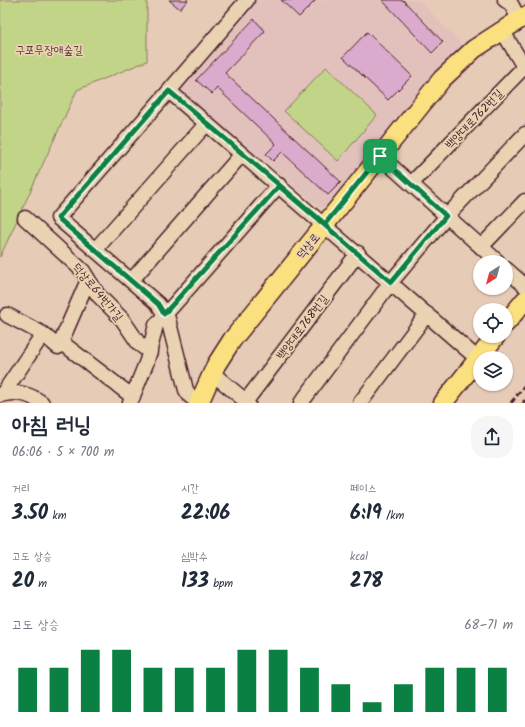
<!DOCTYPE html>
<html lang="ko">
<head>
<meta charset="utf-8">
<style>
  body { margin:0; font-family:Kalam,"Poor Story",sans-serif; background:#f6f6f7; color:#1f2937; height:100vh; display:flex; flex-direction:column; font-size:15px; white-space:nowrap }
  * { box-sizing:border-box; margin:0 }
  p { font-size:13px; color:#747a83 }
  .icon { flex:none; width:22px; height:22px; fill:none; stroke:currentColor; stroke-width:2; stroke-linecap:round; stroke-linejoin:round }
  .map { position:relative; height:403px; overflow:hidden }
  .sheet { display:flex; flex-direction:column; background:#fff; flex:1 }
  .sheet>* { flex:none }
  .needle { width:26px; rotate:216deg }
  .fabs { position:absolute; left:473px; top:255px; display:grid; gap:8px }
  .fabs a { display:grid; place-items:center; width:40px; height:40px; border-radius:50%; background:#fff; box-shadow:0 1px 3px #0004; font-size:20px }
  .pin { position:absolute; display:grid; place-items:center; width:34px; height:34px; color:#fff; margin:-17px; border-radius:8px; box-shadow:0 2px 6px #0006 }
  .round { display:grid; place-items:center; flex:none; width:42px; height:42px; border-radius:16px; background:#f6f6f7 }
  .head { display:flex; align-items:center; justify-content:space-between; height:68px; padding:0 12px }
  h1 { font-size:22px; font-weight:700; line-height:30px }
  .stats { display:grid; grid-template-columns:repeat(3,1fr); gap:6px; height:68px; padding:4px 12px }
  .stats div { display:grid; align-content:center }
  .stats b { font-size:20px; font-weight:700 }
  .stats small { font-size:11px; font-weight:400 }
  .stats p { font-size:11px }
  .chart { height:112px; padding:8px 12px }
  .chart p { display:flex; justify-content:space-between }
  .chart svg { width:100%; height:72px; margin-top:4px; stroke:#0b8043; stroke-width:6 }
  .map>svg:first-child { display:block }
  .built { fill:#e2c1bd }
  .green { fill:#c2d488; stroke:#867a5a }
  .building { fill:#daabcc; stroke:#4a1f2b }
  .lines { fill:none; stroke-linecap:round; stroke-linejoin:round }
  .minor-casing { stroke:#4a1f2b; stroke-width:17 }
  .major-casing { stroke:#4a1f2b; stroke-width:21 }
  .minor { stroke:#e9d3b2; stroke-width:14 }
  .major { stroke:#fbe080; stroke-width:18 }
  .rail { stroke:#4a1f2b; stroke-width:3; stroke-dasharray:6 3; stroke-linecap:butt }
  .route-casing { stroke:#fff; stroke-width:8 }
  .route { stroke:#0b8043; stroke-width:5 }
  .labels { text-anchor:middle; stroke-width:3.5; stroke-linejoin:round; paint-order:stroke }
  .park-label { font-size:12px; fill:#5c3a39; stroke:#e9d3b2 }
  .street-label { font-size:12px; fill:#4a1f2b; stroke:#e9d3b2 }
</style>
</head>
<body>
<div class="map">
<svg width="525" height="403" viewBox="0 0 525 403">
  <rect width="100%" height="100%" fill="#e6cbb7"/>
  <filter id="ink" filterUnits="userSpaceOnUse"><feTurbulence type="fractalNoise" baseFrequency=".025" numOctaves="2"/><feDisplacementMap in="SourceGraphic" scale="8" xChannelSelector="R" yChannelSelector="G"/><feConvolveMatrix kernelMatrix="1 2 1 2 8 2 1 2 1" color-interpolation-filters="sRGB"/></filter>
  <g filter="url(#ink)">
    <path class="built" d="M254,0h165l44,46 -36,37 -100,124 -7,1 -143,-120z"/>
    <path class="green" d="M0,0h147v61l-70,29 -77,167z
      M326,67l51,48 -39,46 -54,-50z"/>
    <path class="building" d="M169,0h19l-8,9z
      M281,0h35l-17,17z
      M382,0h21l40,42 -11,11z
      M254,19l11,12 -40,42 116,109 -13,13 -46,-43 -9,9 -7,-7 10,-10 -59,-56 -5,6 -16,-14z
      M367,32l45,44 -24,24 -45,-43z"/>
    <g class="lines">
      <g class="minor-casing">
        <path id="minor" d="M247,0l-78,91 309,268
          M505,0l6,4 8,15
          M169,91l-111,127 100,86 10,15 18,71 4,6 8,7
          M380,156l118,106
          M411,184l113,-117 -22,-37
          M25,218l58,53 15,24 24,24 17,25 11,8
          M481,247l44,-46
          M95,250l112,-127
          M506,269l19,17
          M131,281l111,-127
          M7,315l36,19 15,13 3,-5 72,55
          M61,342l27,-62
          M212,373l36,30
          M0,395c17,-4 28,-2 42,8
          M2,395l41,-61
          M246,401l112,-148
          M130,403l17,-42 9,-36 123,-140
          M301,403l90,-121 56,-66 78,-82
          M360,403l67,-89"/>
      </g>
      <g class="major-casing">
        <path id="major" d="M506,323l19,-23
          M199,403l17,-38 16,-25 210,-261 32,-30 51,-33
          M443,403l53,-67"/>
      </g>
      <use href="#minor" class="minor"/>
      <use href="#major" class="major"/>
      <path class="rail" d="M511,403l14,-18
        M523,403l2,-3"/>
    </g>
  </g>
  <g class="lines" filter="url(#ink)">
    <g class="route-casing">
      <path id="route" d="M380,156l-55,68c-52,-44 -104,-89 -156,-133l-111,127 100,86 6,10 115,-128 112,96 55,-66 -66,-60"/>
    </g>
    <use href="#route" class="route"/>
  </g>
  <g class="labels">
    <g class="park-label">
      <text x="49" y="54">구포무장애숲길</text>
    </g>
    <g class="street-label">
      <text transform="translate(474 119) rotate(-46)" y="4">백양대로762번길</text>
      <text transform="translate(308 246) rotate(-51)" y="4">덕상로</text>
      <text transform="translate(98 292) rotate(50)" y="4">덕상로64번가길</text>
      <text transform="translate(302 327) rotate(-53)" y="4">백양대로768번길</text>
    </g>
  </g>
</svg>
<div class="fabs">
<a><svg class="needle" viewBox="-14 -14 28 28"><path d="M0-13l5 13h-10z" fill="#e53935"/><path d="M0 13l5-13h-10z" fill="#747a83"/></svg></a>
<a><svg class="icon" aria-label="locate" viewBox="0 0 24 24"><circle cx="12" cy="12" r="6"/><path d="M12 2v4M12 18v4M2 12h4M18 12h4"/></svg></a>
<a><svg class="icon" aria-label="layers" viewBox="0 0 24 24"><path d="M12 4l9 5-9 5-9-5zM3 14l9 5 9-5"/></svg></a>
</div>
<div class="pin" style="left:380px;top:156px;background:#1e9e55"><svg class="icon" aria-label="arrive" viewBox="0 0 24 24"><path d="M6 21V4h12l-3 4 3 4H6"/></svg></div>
</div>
<section class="sheet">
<div class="head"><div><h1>아침 러닝</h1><p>06:06 · 5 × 700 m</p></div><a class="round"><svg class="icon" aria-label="share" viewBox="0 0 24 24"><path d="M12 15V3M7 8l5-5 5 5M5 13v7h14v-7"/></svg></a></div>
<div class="stats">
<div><p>거리</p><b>3.50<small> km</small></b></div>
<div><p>시간</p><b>22:06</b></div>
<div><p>페이스</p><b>6:19<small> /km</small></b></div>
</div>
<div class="stats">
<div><p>고도 상승</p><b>20<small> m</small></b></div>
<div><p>심박수</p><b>133<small> bpm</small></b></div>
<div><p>kcal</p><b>278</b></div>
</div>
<div class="chart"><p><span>고도 상승</span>68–71 m</p>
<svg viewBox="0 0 160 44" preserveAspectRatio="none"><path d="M5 44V17M15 44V17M25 44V6M35 44V6M45 44V17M55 44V17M65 44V17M75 44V6M85 44V6M95 44V17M105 44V27M115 44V38M125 44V27M135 44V17M145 44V17M155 44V17"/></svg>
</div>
</section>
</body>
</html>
